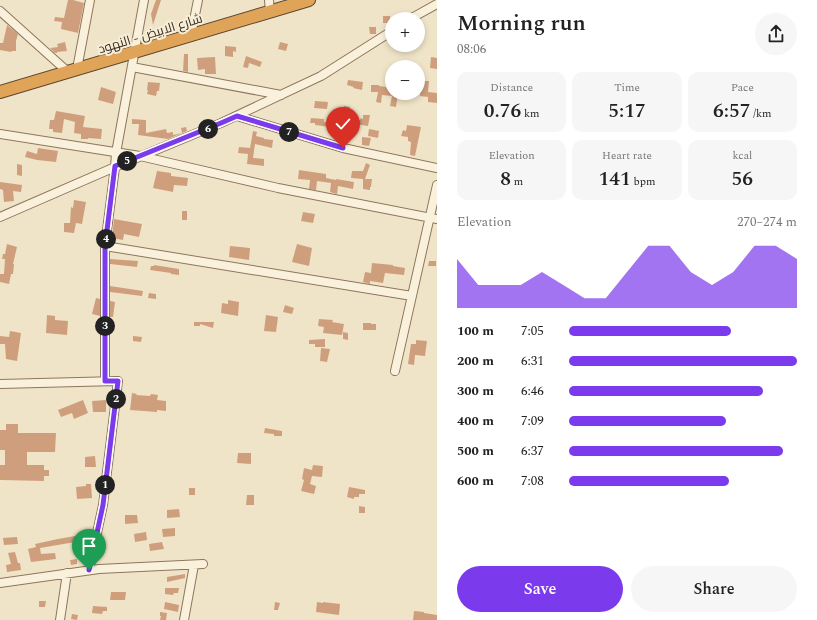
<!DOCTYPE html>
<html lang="en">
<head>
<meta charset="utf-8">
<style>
  body { margin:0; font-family:Spectral,Cairo,serif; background:#f6f6f6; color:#222; height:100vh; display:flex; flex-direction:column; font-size:15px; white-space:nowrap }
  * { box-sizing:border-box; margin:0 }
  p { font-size:13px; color:#767676 }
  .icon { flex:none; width:22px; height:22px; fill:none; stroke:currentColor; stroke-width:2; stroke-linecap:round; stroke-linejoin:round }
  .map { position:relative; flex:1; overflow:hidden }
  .drawer { display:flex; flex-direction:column; background:#fff; width:380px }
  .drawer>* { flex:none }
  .controls { position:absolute; left:385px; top:12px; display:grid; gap:8px }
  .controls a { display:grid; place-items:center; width:40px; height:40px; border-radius:50%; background:#fff; box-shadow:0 2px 6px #0003; font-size:20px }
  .pin { position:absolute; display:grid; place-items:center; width:34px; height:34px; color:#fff; margin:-41px -17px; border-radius:50% 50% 50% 0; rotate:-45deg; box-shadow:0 0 4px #0007 }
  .pin .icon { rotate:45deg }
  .km { position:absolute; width:20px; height:20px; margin:-10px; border-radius:50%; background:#222; color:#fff; font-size:11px; line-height:20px; text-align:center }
  .round { display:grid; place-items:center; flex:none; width:42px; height:42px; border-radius:21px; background:#f6f6f6 }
  .overview { display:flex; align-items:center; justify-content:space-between; height:68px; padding:0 20px }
  h1 { font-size:22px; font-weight:600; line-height:30px }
  .figures { display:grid; grid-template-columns:repeat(3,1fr); gap:6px; height:68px; padding:4px 20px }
  .figures div { display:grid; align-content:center; border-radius:10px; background:#f6f6f6; text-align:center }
  .figures b { font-size:20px; font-weight:600 }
  .figures small { font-size:11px; font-weight:400 }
  .figures p { font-size:11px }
  .chart { height:112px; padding:8px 20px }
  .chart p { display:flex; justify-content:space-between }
  .chart svg { width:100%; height:72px; margin-top:4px; fill:#7c3aed; opacity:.7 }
  .action { display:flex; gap:8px; margin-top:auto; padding:8px 20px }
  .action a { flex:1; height:46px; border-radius:24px; background:#7c3aed; color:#fff; font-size:16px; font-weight:600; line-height:46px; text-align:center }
  .action a+a { background:#f6f6f6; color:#222 }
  ul { padding:0 20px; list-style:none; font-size:13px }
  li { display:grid; grid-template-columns:64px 48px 1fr; align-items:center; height:30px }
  li i { height:10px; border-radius:5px; background:#7c3aed }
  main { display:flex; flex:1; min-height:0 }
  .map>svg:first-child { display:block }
  .building { fill:#cf9f7d }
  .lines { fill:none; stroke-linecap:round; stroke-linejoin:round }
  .minor-casing { stroke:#8d765c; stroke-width:10 }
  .highway-casing { stroke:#5b4430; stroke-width:14 }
  .minor { stroke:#faf1dc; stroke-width:8 }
  .highway { stroke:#e0a458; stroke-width:12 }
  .route-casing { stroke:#fff; stroke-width:8 }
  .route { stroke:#7c3aed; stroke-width:5 }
  .labels { text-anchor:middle; stroke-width:4; stroke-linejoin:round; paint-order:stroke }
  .street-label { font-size:13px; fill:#3d2e20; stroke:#f7eed8 }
</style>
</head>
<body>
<main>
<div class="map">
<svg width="437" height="620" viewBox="0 0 437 620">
  <rect width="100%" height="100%" fill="#f0e4c8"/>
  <path class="building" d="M68,0h5l11,3 -6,30 -17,-4 1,-7 -8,-1 1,-4 9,1z
    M156,0h5l-8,25 -2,-11z
    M383,16h7v7h-7z
    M7,25l11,9 -2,7v10h-4l-1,1 -11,-2v-7h3z
    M369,27h7v7h-6z
    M65,42l2,9 -10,1v1h-2l-5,-5 8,-1 -1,-3z
    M280,42l8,2 -2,7 -8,-2z
    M225,46l11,1v5l-3,-1v6l-8,-1z
    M184,54h4v18l-5,-1z
    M246,56l16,6 -2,5 -11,-4 -1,5 -5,-1z
    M215,57l1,17h-11v-5l-7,1 -1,-12z
    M431,57l6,1v11l-7,-1z
    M348,80l15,2 -1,8 -9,-2 1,-1 -7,-2z
    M421,81h8l-1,11 9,1v10l-9,-1v-5l-8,-1z
    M148,82l12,1 -1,8h-2l-1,5 -9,-2 1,-4h-1z
    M371,85h8v1l13,2v6v-1h6l-2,14 -6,-1 2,-10 -10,-1 -1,8 -5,-1 2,-10h-7z
    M101,87l15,5 -3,12 -15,-4z
    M315,101l13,1 -1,7 -13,-1z
    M344,106l6,1 -2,11 12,2 1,-2 2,1v-4h7l-2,11 -26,-4 -1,9 -12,-1 1,-3 -15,-2v-2h-5l1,-5 13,1v3l9,1 3,-10 6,2z
    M56,111l29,5 -2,11 19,2 -1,10 -13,-1v1h-7v-5l-7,-1 1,-11 -11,-3 -2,14 -9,-1v-3h-4l1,-9h4z
    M132,119l14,1v13l20,-4 1,4 6,-1v3l9,-2 -1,-5 5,-1 1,4 -19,8 -30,-4 1,-11h-7z
    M407,125l14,2 -6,29 -5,-1 1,-13 -3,-1v-4l-7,-1 2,-6 3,1z
    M369,129l10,2 -1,7 -10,-2z
    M253,131l4,1 -1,4 8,2v1l9,1 -1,8 -17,-4 -2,14 11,1v7l-17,-2 1,-10 -10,-1 1,-6 11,1z
    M362,137l9,1 -2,8 -7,-1z
    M38,148l20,3 -2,11 -19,-2 -12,-3 2,-6 10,3z
    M366,163l4,2 -5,14h7l-1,8h-1v3l-7,-1v-10l-12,-1 1,-7h11z
    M17,164l5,1v11l-5,-1z
    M299,170l27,4v4l10,2v-1l18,3 -1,7 -15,-3 -1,8 -7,-2 1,-9 -14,-2 -1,9 -7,-1 1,-9 -12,-1z
    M157,171l14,2v3l17,2 -1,8 -13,-1 -1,7 -20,-4z
    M0,182l22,3 -1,7 -8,-1 1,10 -10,1 -1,-12 -3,-1z
    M74,200l12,2 -4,22 -6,-1 -2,10 -10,-1v-9h6l1,-16 2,1z
    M182,211h5v9h-5z
    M303,212l12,2 -2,9 -12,-2z
    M114,219l28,5 -3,13 -15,-3 -1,6 -11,-2z
    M7,244l10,3 -4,17h1l-1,10h-2l-2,10 -9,-2v-8h4l1,-15h-3l1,-5h2z
    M297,244l15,4 -3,18 -17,-4z
    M230,246l20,2 -1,12 -20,-3z
    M110,259l28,2 -1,6 -27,-3z
    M429,261h7v5h-8z
    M372,263l21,2v1l12,2 -1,7 -19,-2 -2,10 -13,-2v3l-7,-2 2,-10 6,1z
    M154,265l25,4v6l-8,-1v-1l-21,-3 1,-4h3z
    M110,286l33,5 -1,5 -32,-4z
    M149,293l7,1v5l-8,-1z
    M96,298l4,1v17l-8,-2z
    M228,300l11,2 -1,14 -17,-3 1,-10 6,1z
    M110,301l5,1 -2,15h-3z
    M285,305l9,3 -2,6 -9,-2z
    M47,315l8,1v4l13,1 -1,14 -21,-2z
    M266,315l12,2 -2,15 -12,-1z
    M319,319l14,1 -1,2 12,2 -2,11 -19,-2 1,-6 -6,-1z
    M194,322h20l-1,6 -13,-4v2h-6z
    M363,323h8v1h5v6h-13z
    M10,331l11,2 -4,28 -11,-2 -1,-15h-5v-8l9,1z
    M343,332l5,1v7l-5,-1z
    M133,336l9,1 -1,5 -8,-1z
    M325,339v8h-10v-3h-6v-4z
    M416,340l11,1 -2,15 -10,-1 -1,10 -6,-1 3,-20h5z
    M321,348l9,1 -3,13 -7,-1z
    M132,393l5,1 -1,1 14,1 1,-2 7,1 -1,5 9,1v10l-9,-1v2l-27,-2z
    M83,400l5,13 -14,6 -2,-6 -11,4 -3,-7z
    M106,400v12h-13l-1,-11z
    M6,424h12v9h38l-1,19h-28v13h17v5h5v6h-5v5l-44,-1v-15h5v-15h-5v-20h6z
    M265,428l17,3v5h-8v-2l-10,-1z
    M238,453h13v11l-14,-1z
    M95,456l1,11h-11v-10z
    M313,465l10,1 -1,11 -10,-1 -2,8 6,2 -2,8 -13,-3 3,-11 -2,-1 2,-11 8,2z
    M86,484h5l1,14 -15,1 -1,-12 10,-1z
    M349,487l16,3v4h-6v3h-5v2l-7,-2z
    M189,488h6v7h-6z
    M247,495h7v10h-8z
    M359,506l6,1v6h-6z
    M179,509l1,8 -13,1v-8z
    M125,515h12l1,8 -13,1z
    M175,528v8l-12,1 -1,-8z
    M146,532l1,8 -12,2 -1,-8z
    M86,534l1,6 -47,8 1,6 14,-1 1,6 -25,3 -3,-13 8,-2 -1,-3 23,-5z
    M17,537l1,7 -14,1 -1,-7z
    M162,542l2,7 -14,2 -1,-7z
    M15,552l3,11h2l1,7 -14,2 -1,-7 5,-1 -3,-11z
    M77,559v5l-6,1 -1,-5z
    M185,574v4l-18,4v-5z
    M165,588h14l-1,5h-4l-1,2 -8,-1z
    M111,592h15l-1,8h-15z
    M39,601h7l-1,6h-6z
    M165,602l14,3 -1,7 -14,-3z
    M275,602l5,1 -2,7h-4z
    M317,602l6,1v-1l17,2 -1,11 -23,-3z
    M93,606l14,1v4h-4l-1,3 -10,-1z
    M414,611l10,1v1l13,2v5h-24z
    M160,612l7,1 -1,7h-6l1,-4h-1z
    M72,614l6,1 -1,5 -6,-1z"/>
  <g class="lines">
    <g class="minor-casing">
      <path id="minor" d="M269,0l1,12
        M0,11l68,61
        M410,19l27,-15
        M191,35l7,-35
        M132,67l149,28
        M77,69l13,-69
        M237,116l106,32 94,20
        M0,134l140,22 138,32 159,31
        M0,217l115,-50 106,-44 100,-47 71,-45
        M105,246l307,50
        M395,371l42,-186
        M105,381v-135l10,-79 1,-14 28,-153
        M0,384l118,-3 -15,124 -14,65
        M0,583l99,-14 104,-5
        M60,620l7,-47
        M184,620l10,-55"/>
    </g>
    <g class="highway-casing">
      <path id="highway" d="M0,92l309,-92"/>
    </g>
    <use href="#minor" class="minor"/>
    <use href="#highway" class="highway"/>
  </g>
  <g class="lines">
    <g class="route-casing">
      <path id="route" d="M89,570l14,-65 15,-124h-13v-135l10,-80 106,-43 16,-7 106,32"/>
    </g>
    <use href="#route" class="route"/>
  </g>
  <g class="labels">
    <g class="street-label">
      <text transform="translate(150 33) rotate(-17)" y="5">شارع الابيض - النهود</text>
    </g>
  </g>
</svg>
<div class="controls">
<a>+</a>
<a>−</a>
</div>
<div class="pin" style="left:89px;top:570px;background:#1e9e55"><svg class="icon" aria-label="arrive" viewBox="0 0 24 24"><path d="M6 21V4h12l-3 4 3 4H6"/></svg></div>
<div class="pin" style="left:343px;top:148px;background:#d93025"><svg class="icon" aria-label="check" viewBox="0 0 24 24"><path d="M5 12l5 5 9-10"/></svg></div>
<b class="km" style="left:105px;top:485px">1</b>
<b class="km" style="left:116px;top:399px">2</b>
<b class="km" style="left:105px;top:326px">3</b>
<b class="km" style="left:106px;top:239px">4</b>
<b class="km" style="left:127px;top:161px">5</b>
<b class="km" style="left:208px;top:129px">6</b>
<b class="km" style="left:289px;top:132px">7</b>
</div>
<section class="drawer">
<div class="overview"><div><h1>Morning run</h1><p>08:06</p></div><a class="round"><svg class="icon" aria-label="share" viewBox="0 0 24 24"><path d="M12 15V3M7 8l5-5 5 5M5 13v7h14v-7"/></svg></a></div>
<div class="figures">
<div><p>Distance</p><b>0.76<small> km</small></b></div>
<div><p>Time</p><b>5:17</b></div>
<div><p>Pace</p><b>6:57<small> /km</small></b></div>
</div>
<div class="figures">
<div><p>Elevation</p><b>8<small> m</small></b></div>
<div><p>Heart rate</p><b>141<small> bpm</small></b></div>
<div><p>kcal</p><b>56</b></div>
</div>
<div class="chart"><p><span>Elevation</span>270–274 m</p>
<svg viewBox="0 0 160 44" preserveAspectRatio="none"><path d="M0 44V14L10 30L20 30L30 30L40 22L50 30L60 38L70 38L80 22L90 6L100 6L110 22L120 30L130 22L140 6L150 6L160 14V44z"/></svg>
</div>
<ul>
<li><b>100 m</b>7:05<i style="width:71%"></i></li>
<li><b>200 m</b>6:31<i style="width:100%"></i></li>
<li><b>300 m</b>6:46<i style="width:85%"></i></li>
<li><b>400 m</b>7:09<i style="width:69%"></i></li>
<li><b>500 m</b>6:37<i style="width:94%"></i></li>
<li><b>600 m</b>7:08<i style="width:70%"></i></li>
</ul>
<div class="action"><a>Save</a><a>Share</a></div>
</section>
</main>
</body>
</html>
